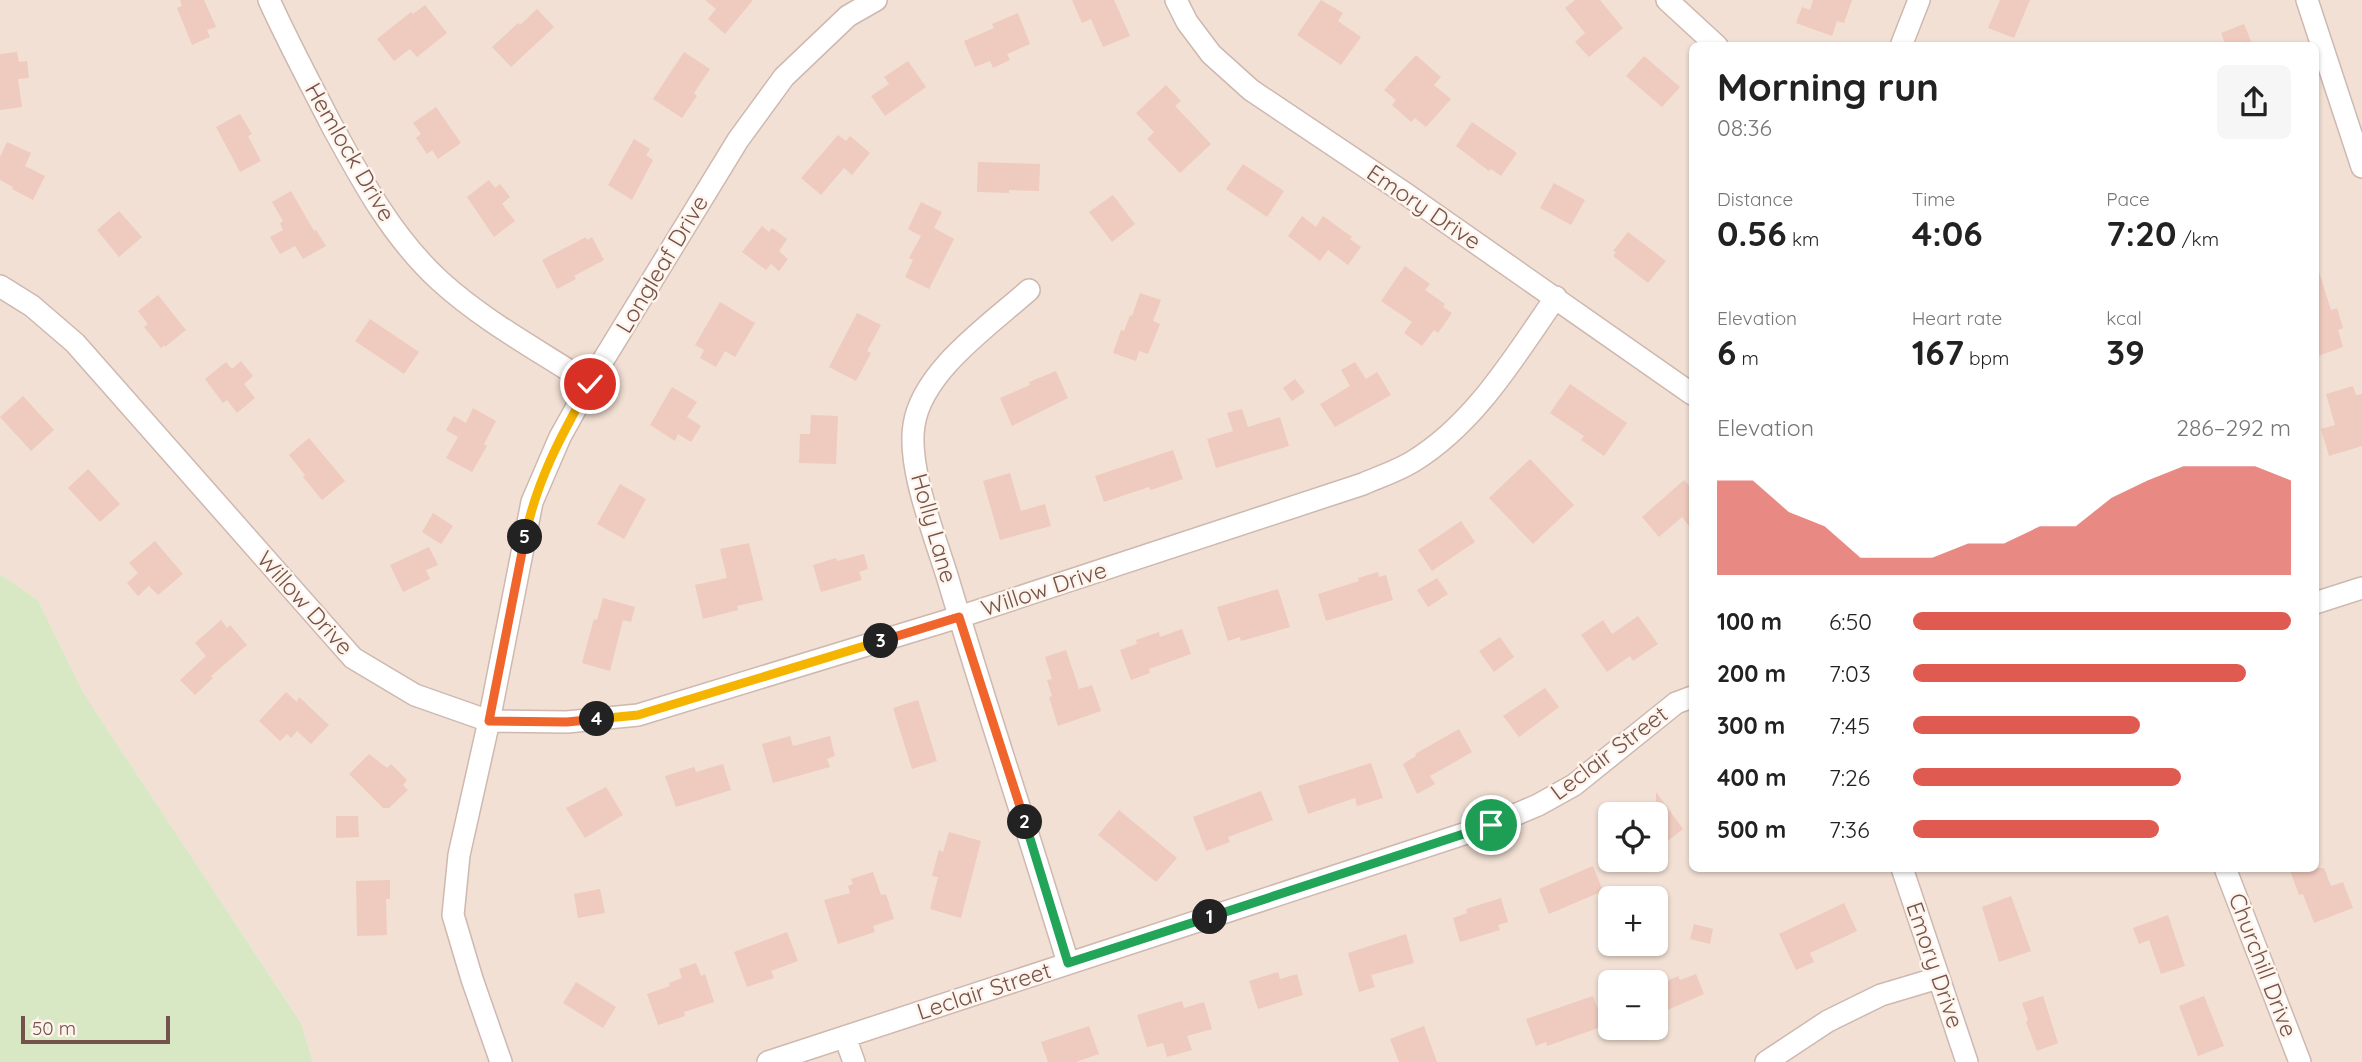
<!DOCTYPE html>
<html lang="en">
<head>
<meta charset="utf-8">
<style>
  body { margin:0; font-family:Quicksand,sans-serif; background:#f6f6f6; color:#222; height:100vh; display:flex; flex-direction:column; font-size:26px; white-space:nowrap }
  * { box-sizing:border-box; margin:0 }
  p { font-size:23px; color:#767676 }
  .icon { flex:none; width:38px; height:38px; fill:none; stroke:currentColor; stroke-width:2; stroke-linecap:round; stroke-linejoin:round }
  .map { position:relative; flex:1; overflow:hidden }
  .side { position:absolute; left:1689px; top:42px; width:630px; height:830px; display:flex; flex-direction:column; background:#fff; border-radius:10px; box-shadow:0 2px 5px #0004 }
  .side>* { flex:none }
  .controls { position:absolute; left:1598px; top:802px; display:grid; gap:14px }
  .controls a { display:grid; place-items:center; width:70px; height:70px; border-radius:10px; background:#fff; box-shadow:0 2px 5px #0004; font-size:35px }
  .scale { position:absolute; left:21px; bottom:18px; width:149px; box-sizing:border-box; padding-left:7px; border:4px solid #73534b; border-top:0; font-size:19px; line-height:24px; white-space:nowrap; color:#73534b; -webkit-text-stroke:5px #fef4eb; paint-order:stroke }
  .pin { position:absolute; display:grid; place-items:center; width:60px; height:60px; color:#fff; margin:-30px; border:4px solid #fff; border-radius:50%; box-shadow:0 2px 7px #0007 }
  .km { position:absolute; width:35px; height:35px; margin:-18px; border-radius:50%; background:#222; color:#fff; font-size:19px; line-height:35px; text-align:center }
  .round { display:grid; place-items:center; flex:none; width:74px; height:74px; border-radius:10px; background:#f6f6f6 }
  .headline { display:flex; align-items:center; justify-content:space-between; height:119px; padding:0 28px }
  h1 { font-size:38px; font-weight:800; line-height:52px }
  .figures { display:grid; grid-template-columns:repeat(3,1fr); gap:10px; height:119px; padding:7px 28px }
  .figures div { display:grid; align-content:center }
  .figures b { font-size:35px; font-weight:800 }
  .figures small { font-size:19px; font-weight:400 }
  .figures p { font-size:19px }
  .chart { height:196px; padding:14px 28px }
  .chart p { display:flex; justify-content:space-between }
  .chart svg { width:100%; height:126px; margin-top:7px; fill:#df5a50; opacity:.7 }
  ul { padding:0 28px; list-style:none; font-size:23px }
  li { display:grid; grid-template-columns:112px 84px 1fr; align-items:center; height:52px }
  li i { height:18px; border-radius:9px; background:#df5a50 }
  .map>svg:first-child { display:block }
  .residential { fill:#f2e0d4; fill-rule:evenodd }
  .green { fill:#d8e8c4 }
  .building { fill:#efcabe }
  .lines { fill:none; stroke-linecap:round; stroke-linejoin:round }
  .minor-casing { stroke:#ceb8af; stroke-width:24 }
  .minor { stroke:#fff; stroke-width:21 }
  .split-1-casing { stroke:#fff; stroke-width:14 }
  .split-2-casing { stroke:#fff; stroke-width:14 }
  .split-3-casing { stroke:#fff; stroke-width:14 }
  .split-4-casing { stroke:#fff; stroke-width:14 }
  .split-5-casing { stroke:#fff; stroke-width:14 }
  .split-6-casing { stroke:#fff; stroke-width:14 }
  .split-1 { stroke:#22a559; stroke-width:9 }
  .split-2 { stroke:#22a559; stroke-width:9 }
  .split-3 { stroke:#f0652b; stroke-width:9 }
  .split-4 { stroke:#f5b400; stroke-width:9 }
  .split-5 { stroke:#f0652b; stroke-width:9 }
  .split-6 { stroke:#f5b400; stroke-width:9 }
  .labels { text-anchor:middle; stroke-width:5; stroke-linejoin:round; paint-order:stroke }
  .street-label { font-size:23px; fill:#73534b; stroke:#fef4eb }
</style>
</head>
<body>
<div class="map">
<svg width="2362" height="1062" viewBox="0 0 2362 1062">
  <rect width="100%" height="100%" fill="#fbefe5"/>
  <path class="residential" d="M0,0h2362v1062h-2049l-12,-39 -217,-329 -46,-94 -38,-26zM1692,46h623v822h-623zM1610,814h46v45h-46zM1610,898h46v45h-46zM1610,982h46v45h-46z"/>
  <path class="green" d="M0,574l38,26 46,94 217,329 12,39h-313z"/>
  <path class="building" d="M180,0h24l12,27 -9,3 3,7 -18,8 -15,-37 5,-2z
    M705,0h48l-28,34 -17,-15 8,-10z
    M1072,0h42l16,36 -27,11 -12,-28 -9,4z
    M1321,0l22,13 -5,8 23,16 -20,28 -44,-30z
    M1575,0h25l23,28 -34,29 -14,-15 10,-9 -20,-25z
    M1813,0h39l-8,23 -7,-2 -5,15 -36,-13 6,-16 8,3z
    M2000,0h30l-16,38 -26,-10z
    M425,5l22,28 -30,24 -7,-8 -16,12 -17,-22 34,-27 2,2z
    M537,9l17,18 -43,40 -19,-20 26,-24 2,2z
    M1018,13l12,31 -23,10 3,6 -17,8 -3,-7 -15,6 -11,-26 30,-13 -2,-4z
    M2244,24l9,22h-27l-5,-13z
    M17,52l2,10 8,-1 2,17 -11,1 4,28 -22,3v-56z
    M684,52l26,17 -16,24 3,3 -15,22 -29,-19z
    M1416,55l25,22 -7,8 17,14 -25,28 -11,-9 -4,4 -19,-17 4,-5 -12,-10z
    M1644,56l36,31 -18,20 -36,-31z
    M908,61l18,26 -41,29 -14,-20 18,-12 -5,-7z
    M1166,85l15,16 -6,5 36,38 -31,29 -33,-34 7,-7 -18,-19z
    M436,107l25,36 -23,16 -6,-9 -5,4 -11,-16 5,-4 -8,-11z
    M240,114l12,20 -4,2 13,25 -21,11 -24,-45z
    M1472,122l45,31 -16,23 -10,-7 -2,2 -33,-25z
    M838,135l8,6 4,-5 20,17 -18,22 -8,-7 -23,27 -20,-17z
    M634,139l16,10 -4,6 7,5 -21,40 -24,-15z
    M7,142l24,11 -6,13 20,10 -12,24 -21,-11 1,-2 -13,-7v-23z
    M978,162l62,2 -1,27 -30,-1v3l-32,-1z
    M1243,164l41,27 -17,26 -41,-28z
    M489,180l6,8 5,-4 10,13 -8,7 13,17 -21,16 -27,-40z
    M1554,183l31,17 -14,25 -31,-17z
    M291,191l23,40 2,-1 10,16 -23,13 -8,-13 -15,8 -10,-17 13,-7 -3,-7 3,-2 -11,-19z
    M1113,195l22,29 -23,18 -23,-30z
    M921,202l21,10 -8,16 20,11 -25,50 -24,-12 8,-17 -4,-2 12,-22 -13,-7z
    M119,211l23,26 -23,20 -22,-27z
    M1302,216l14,11 7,-11 29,21 -2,2 11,8 -13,18 -20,-15 -8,11 -32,-25z
    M762,226l7,6 3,-4 15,11 -8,12 9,8 -9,12 -8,-7 -5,6 -24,-18z
    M1628,232l38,29 -18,22 -35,-27 3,-4 -3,-1z
    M586,237l1,3 5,-3 12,23 -30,16 2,3 -19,10 -15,-29z
    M1405,266l25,18 -5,6 20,14 -2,3 9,6 -14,20 -4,-3 -12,16 -18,-13 8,-11 -31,-21z
    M2319,272l12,38 6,-2 6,20 -5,2 5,17 -28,10v-84z
    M1140,293l21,7 -8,21 7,3 -12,30 -9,-3 -3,10 -23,-8 8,-23 3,1 6,-16 2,1z
    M158,295l28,35 -21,17 -1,-2 -3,3 -17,-21 4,-3 -10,-13z
    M720,302l35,21 -20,34 -10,-6 -9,16 -16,-9 4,-8 -9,-5z
    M857,313l24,12 -14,26 4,2 -15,28 -27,-14z
    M370,319l49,33 -15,22 -49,-33z
    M241,361l12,15 -9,8 11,14 -18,15 -10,-13 -4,3 -18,-24 21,-17 6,7z
    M1355,362l11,17 11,-7 14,23 -56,32 -15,-23 30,-18 -9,-16z
    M1056,371l12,27 -56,28 -12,-28 30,-13 -1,-3z
    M1295,379l10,13 -13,9 -9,-13z
    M1570,384l57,39 -23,33 -23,-16 3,-4 -34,-23z
    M2353,386l3,9 6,-1v52l-33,10 -8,-27 14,-4 -9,-31z
    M672,387l25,15 -10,15 14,9 -10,16 -13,-8 -3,7 -25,-16z
    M23,396l31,34 -23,21 -31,-34z
    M473,408l23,13 -12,23 3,2 -15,26 -26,-14 12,-21 -12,-7 8,-14 12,7z
    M1242,409l6,18 32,-10 9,29 -73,22 -9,-29 26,-8 -6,-18z
    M811,415l27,1 -2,48 -37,-1 1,-29h10z
    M309,438l36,43 -23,19 -19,-23 2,-2 -16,-20z
    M1173,450l10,29 -32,11 -2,-3 -45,15 -9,-26z
    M1530,459l44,46 -41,39 -44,-46z
    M88,469l32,35 -20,18 -32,-34z
    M1010,473l11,38 24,-7 6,22 -51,14 -17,-59z
    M1684,480l8,9v41l-10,-13 -23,20 -17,-20z
    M620,484l26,15 -22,40 -27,-15z
    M433,513l20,13 -12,18 -19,-12z
    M1461,521l14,21 -43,29 -14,-21z
    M155,541l28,33 -25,21 -9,-9 -11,10 -11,-13 11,-10 -9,-10z
    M749,543l14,57 -26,6 1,4 -35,9 -8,-34 32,-7 -7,-29z
    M429,547l9,18 -12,5 4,9 -27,13 -13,-27z
    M864,554l4,15 -9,3 3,8 -41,12 -8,-27 23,-7 1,3z
    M1378,572l1,5 7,-2 7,25 -67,21 -8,-27 41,-13 -1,-3z
    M1437,578l11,16 -20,13 -11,-17z
    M1278,589l12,38 -49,14 -1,-4 -12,4 -11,-34z
    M603,598l32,9 -4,15 -8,-2 -13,51 -28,-8 12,-44 3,1z
    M1638,616l20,28 -25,17 -3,-5 -23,16 -26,-37 22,-15 9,14z
    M221,620l6,8 3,-3 17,20 -36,31 2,2 -18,17 -15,-15 26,-24 -11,-13z
    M1182,629l9,25 -42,15 1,4 -19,7 -11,-30 17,-6 -1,-4 23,-8 1,5z
    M1500,637l14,20 -20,15 -15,-21z
    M1066,650l13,39 13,-4 9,26 -43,15 -9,-29 3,-1 -5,-16 5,-1 -7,-22z
    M1545,688l14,19 -40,30 -16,-21z
    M286,692l11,10 2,-5 30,28 -18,19 -14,-13 -6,7 -4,-4 -7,7 -21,-20z
    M918,700l19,61 -25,8 -19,-61z
    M1459,729l13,23 -42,24 5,8 -18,10 -14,-30 13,-8 -1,-2z
    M790,736l3,10 37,-10 5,20 -8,3 3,8 -57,16 -11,-39z
    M369,754l18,14 4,-4 16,16 -4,5 5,5 -19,18h-6l-34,-34z
    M1371,763l12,35 -26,8 -2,-8 -47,16 -10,-28z
    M723,764l8,26 -55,17 -11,-31 29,-9 2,5z
    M606,787l17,28 -38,23 -19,-30z
    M1261,791l12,29 -45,17 2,5 -24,9 -13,-34z
    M1656,792l27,37 -27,21z
    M1119,810l58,48 -21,24 -58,-47z
    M336,816h22l1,21 -23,1z
    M949,832l32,9 -20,77 -31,-9 8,-32 -6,-1 7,-26 4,2z
    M1593,866l10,25 -54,23 -10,-25z
    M2289,868h35l7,18 12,-4 10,26 -39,15 -11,-29 -4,1z
    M873,872l8,23 5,-1 8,25 -21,7 2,6 -37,12 -14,-44 26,-7 -2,-7 5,-2 -2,-5z
    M390,880v19h-4l1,36 -30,1 -1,-55z
    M600,889l5,24 -27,5 -4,-24z
    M2011,896l20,55 -32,11 -17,-55z
    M1501,898l7,24 -10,3 2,5 -40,12 -7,-24 14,-5 -1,-4z
    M1844,903l13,28 -47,22 4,9 -18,8 -17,-36z
    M2168,915l17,51 -24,8 -12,-34 -10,4 -6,-16z
    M1694,924l19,5 -3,15 -20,-5z
    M787,932l11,29 -27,10 3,7 -27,9 -13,-35z
    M1406,934l8,29 -43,12 4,12 -16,5 -11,-39z
    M696,963l5,13 4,-2 9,28 -30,10 1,4 -27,9 -11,-31 23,-8 -1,-3 13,-5 -3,-9z
    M1278,972l2,7 17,-5 6,21 -45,14 -9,-28z
    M1696,974l8,20 -48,21v-29l22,-10 2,4z
    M576,982l40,25 -13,21 -40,-25z
    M1593,996l11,30 -57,20 -1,-4 -10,4 -10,-27z
    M2043,996l15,47 -21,8 -11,-29 2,-2 -6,-17z
    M2204,996l20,50 -26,10 -19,-50z
    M1182,1001l2,7 20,-6 8,27 -25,7 5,14 -25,7 -4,-14 -16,4 -10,-32z
    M1089,1026l10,28 -23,8h-28l-7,-20z
    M1424,1026l13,36h-38l-9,-23z"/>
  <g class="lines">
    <g class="minor-casing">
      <path id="minor" d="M269,0c19,42 41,83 62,124 31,57 61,113 109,157 45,41 100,70 150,103
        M1176,0l11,22 24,32 40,36 155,104 286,200
        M1667,0l50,46
        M2307,0l55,167
        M1901,46l18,-46
        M0,286l32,20 43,37 278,315 62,37 74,26 78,1 71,-7 321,-98 404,-133c16,-7 34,-13 49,-22 63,-38 103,-106 144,-165
        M1029,290c-39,35 -107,81 -115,135 -7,43 21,111 34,154 38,128 81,255 120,384
        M2315,603l47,-15
        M1902,868l65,194
        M2225,868l75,194
        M845,1037l9,25
        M501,1062l-29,-83 -19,-64 6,-60 30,-134 43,-219 28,-65 39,-70 139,-227 46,-63 64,-61 28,-16
        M768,1062l723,-237 47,-20 36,-20 102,-82 16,-6
        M1766,1062l62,-41 53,-26 57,-17"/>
    </g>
    <use href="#minor" class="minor"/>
  </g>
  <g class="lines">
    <g class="split-1-casing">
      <path id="split-1" d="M1210,917l281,-92"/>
    </g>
    <g class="split-2-casing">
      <path id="split-2" d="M1025,822l43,141 142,-46"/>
    </g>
    <g class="split-3-casing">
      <path id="split-3" d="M881,641l78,-24 66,205"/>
    </g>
    <g class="split-4-casing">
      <path id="split-4" d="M597,719l41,-4 243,-74"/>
    </g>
    <g class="split-5-casing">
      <path id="split-5" d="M525,537l-36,184 78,1 30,-3"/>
    </g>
    <g class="split-6-casing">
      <path id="split-6" d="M525,537c12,-58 37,-103 65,-153"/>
    </g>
    <use href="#split-1" class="split-1"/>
    <use href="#split-2" class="split-2"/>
    <use href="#split-3" class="split-3"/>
    <use href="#split-4" class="split-4"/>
    <use href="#split-5" class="split-5"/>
    <use href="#split-6" class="split-6"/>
  </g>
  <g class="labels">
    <g class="street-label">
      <text transform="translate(350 152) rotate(60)" y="8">Hemlock Drive</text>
      <text transform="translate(1424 207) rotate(34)" y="8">Emory Drive</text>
      <text transform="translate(662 264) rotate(-59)" y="8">Longleaf Drive</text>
      <text transform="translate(934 528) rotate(74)" y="8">Holly Lane</text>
      <text transform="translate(1044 589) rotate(-18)" y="8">Willow Drive</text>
      <text transform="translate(305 603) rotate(48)" y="8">Willow Drive</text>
      <text transform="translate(1609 753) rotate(-37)" y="8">Leclair Street</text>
      <text transform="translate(1935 965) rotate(71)" y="8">Emory Drive</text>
      <text transform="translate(2263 965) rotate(69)" y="8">Churchill Drive</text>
      <text transform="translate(984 991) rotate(-18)" y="8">Leclair Street</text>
    </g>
  </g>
</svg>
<div class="controls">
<a><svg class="icon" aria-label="locate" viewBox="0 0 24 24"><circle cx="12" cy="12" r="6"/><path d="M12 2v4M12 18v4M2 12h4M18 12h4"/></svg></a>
<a>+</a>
<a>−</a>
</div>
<div class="scale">50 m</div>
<div class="pin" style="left:1491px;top:825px;background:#1e9e55"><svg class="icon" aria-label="arrive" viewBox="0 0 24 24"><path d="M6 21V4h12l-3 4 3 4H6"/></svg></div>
<div class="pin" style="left:590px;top:384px;background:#d93025"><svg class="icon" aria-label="check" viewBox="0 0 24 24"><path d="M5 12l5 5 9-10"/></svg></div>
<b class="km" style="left:1210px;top:917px">1</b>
<b class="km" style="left:1025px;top:822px">2</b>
<b class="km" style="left:881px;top:641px">3</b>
<b class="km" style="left:597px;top:719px">4</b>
<b class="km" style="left:525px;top:537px">5</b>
<section class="side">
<div class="headline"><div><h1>Morning run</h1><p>08:36</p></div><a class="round"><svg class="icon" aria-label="share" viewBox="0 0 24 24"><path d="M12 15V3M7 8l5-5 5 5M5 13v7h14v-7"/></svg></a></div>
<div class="figures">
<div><p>Distance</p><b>0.56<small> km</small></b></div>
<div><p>Time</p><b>4:06</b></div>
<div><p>Pace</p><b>7:20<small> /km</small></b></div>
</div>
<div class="figures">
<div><p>Elevation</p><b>6<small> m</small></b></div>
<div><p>Heart rate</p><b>167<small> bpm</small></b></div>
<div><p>kcal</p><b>39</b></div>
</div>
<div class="chart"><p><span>Elevation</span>286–292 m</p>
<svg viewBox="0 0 160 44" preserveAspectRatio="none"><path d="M0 44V11L10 11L20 22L30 27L40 38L50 38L60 38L70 33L80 33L90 27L100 27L110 17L120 11L130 6L140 6L150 6L160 11V44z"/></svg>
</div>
<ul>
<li><b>100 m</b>6:50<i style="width:100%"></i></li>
<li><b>200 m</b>7:03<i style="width:88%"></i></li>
<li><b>300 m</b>7:45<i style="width:60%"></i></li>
<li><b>400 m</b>7:26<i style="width:71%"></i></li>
<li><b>500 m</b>7:36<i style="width:65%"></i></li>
</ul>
</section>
</div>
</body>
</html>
